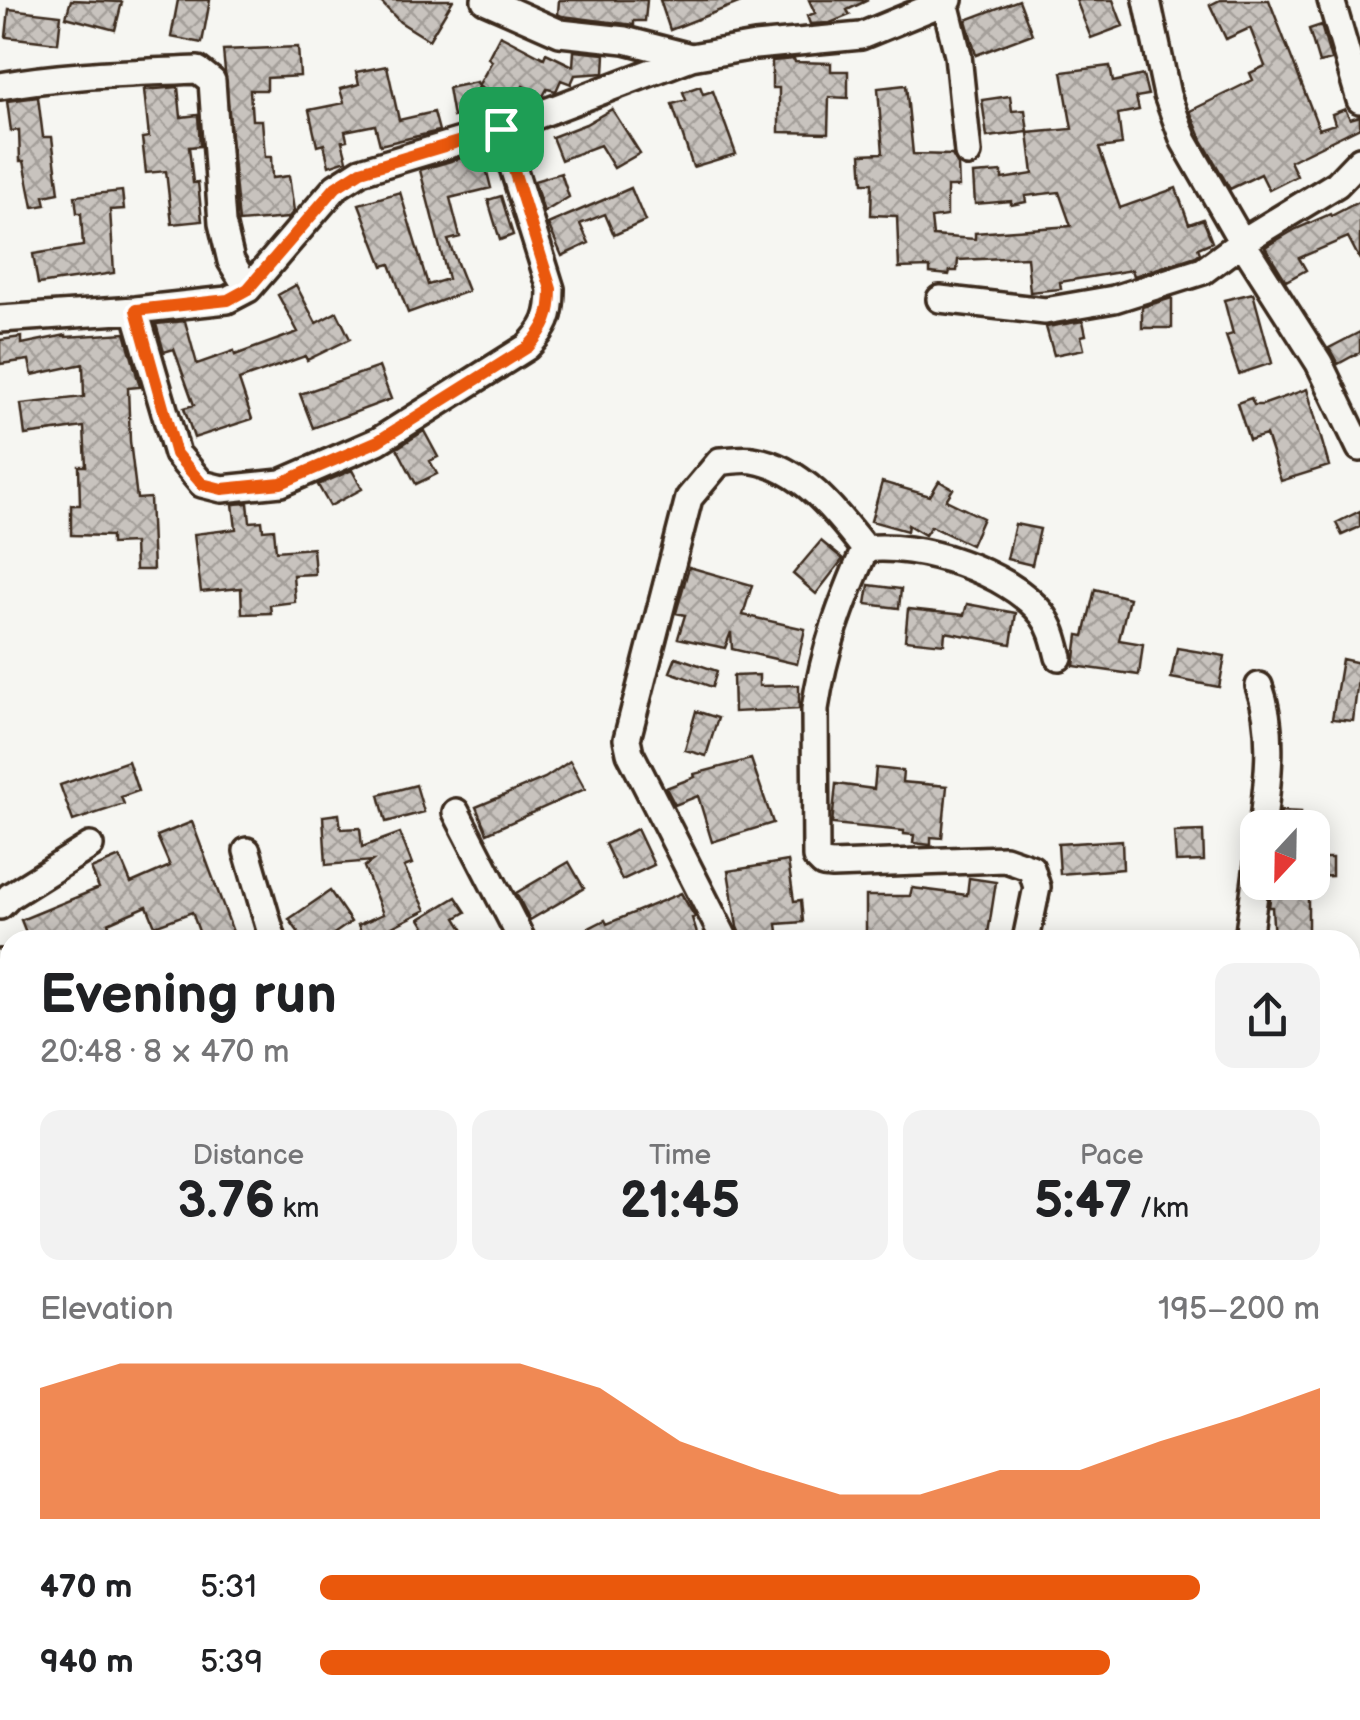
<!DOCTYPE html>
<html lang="en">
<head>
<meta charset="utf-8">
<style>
  body { margin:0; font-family:"Balsamiq Sans",sans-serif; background:#f2f2f2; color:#202124; height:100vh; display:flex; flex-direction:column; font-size:38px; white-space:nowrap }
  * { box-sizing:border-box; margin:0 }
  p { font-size:32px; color:#757577 }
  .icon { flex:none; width:55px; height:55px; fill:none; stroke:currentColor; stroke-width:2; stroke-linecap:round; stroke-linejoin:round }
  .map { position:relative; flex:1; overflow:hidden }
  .panel { position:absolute; left:0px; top:930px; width:1360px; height:790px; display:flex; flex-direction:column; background:#fff; border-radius:30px 30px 0 0; box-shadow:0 5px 25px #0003 }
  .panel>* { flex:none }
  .needle { width:65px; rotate:202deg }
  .fabs { position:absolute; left:1240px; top:810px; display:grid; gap:20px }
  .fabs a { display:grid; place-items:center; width:90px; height:90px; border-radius:20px; background:#fff; box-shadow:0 5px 25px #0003; font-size:50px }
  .pin { position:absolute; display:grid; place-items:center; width:85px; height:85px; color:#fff; margin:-42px; border-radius:20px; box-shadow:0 5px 15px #0006 }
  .round { display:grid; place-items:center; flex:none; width:105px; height:105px; border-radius:20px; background:#f2f2f2 }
  .headline { display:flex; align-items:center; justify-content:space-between; height:170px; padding:0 40px }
  h1 { font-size:55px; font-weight:800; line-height:75px }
  .figures { display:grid; grid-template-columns:repeat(3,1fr); gap:15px; height:170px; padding:10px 40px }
  .figures div { display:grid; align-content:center; border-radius:20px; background:#f2f2f2; text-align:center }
  .figures b { font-size:50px; font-weight:800 }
  .figures small { font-size:28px; font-weight:400 }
  .figures p { font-size:28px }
  .chart { height:280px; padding:20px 40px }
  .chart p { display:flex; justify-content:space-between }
  .chart svg { width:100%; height:180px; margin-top:10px; fill:#ea580c; opacity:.7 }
  ul { padding:0 40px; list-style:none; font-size:32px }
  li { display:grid; grid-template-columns:160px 120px 1fr; align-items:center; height:75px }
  li i { height:25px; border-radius:12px; background:#ea580c }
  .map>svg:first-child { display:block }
  .building { fill:url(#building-cross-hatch); stroke:#3b2a1e; stroke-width:2.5 }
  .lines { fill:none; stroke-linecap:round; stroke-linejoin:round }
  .minor-casing { stroke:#3b2a1e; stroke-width:32 }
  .minor { stroke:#f6f6f2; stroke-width:25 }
  .route-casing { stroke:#fff; stroke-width:20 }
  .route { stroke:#ea580c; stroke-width:12 }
</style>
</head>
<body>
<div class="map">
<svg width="1360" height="1720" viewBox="0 0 1360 1720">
  <defs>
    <pattern id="building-cross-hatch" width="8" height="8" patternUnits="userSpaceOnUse" patternTransform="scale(2.5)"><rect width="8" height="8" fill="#c8c3be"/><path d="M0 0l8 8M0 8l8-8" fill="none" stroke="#a49f9a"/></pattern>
  </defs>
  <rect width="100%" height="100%" fill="#f6f6f2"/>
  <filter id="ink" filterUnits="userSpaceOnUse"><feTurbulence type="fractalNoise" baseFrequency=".01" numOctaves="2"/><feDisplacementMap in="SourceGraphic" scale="20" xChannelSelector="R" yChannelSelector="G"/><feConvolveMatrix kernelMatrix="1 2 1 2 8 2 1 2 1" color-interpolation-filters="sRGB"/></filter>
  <g filter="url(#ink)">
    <path class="building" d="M71,0l51,2 -7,28 -49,-13z
      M178,0h32l-8,43 -31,-6z
      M379,0h74l-24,40 -29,-18z
      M559,0h88l-2,21h-11v4l-72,-9 -4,-2z
      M660,0h86l-76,30z
      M809,0h59l-21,10 3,5 -20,8 -20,1 -3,-8 8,-3z
      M1019,0l13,34 -56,21 -10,-35z
      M1076,0h37l10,26 -32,12z
      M1220,0h49l50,129 16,-5 -3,-10 13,-5 5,10 10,-3v11l-70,34 7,15 -28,14 -8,-16 -31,15 -28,-49 -12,-29 63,-31 -3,-7 15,-7 -15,-38 -24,11 -16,-34z
      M9,9l52,6 -3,28 -52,-6z
      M1321,25l10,35 -12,3 -10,-34z
      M500,35l44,23 2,-5 27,13 1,-15 31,3 -1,19 -29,2 -4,9 -10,-4 -5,11 -9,-2 -4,7 -20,-10 -10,18 -35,-18 14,-25 -4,-3z
      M298,47l2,29 -33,2v12h-17l2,30h10l3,37h6l1,21 17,-2 5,35 -6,7 -49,4 -16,-172z
      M794,59l1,3 36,1v8h17v27l-19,-1 -1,36 -49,-1v-44h-7v-27z
      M387,66l12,54 35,-8 5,19 -59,14 -5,-20 -30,6 2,9 -5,1 5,19 -18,6 -5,-22 -7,2 -8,-36 35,-7 -4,-14 19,-5 -3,-12z
      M1110,66l3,16 30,-7 5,20 -12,2 3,13 -21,4 4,31 -23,3 21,60 56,-20 13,36 14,-5 9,23 -14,6 2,5 -4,3 -62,20 -2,-6 -72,12 1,7 -31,3 -3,-35 -69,3 -1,11h-7l-1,4 -19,-2v-6l-31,1 -2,-52 -26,-1 1,-32h-9l-2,-29 22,-1 -5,-65 28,-3 7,69 39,1 6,10 1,22h-12v29l-16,2 2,18 42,3v-6l96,-7 -12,-34 -34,4 1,6 -15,3v-4l-36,3 -2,-30 29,-2v7l31,-5 -5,-41 44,-4 -10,-57z
      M477,82l6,29 -30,6 -5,-29z
      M700,86l3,8 10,-3 23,63 -43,13 -21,-63 14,-4 -3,-8z
      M178,87l3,30 17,-2 2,31 -11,1 4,36 5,-1 4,39 -30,3 -6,-53 -20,2 -4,-35 7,-1 -5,-47z
      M1010,96l2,15 13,-1 3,22 -41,5 -5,-37z
      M38,97l5,40h9l7,56 -15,3 2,9 -13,2 -9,-46h-4l-1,-31 -8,1 -4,-30z
      M612,109l28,44 -26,15 -14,-23 -39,15 -9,-23 34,-13z
      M482,152l9,36 -41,10 10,39 -12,3 20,51 -60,22 -18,-49 -7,2 -24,-62 41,-12 28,93 20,-6 -28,-109z
      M561,173l8,24 -25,15 -10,-31z
      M631,188l14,33 -31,14 -9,-21 -25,10 9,19 -27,13 -14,-32z
      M122,191l2,18 -14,1 4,63 -76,11 -5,-30 50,-8 -2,-33h-4l-2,-17z
      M501,196l12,39 -13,5 -12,-40z
      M1360,201v59l-12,-23 -49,21 7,12 -20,11 -21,-34 31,-18 34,-15 1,2z
      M296,285l20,38 21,-11 13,27 -43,21 -2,-4 -66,24 13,39 -58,19 -10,-30 10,-3 -20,-56 -10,3 -8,-28 29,-3 12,43 37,-13 1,4 63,-23 -20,-37z
      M1253,293l19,70 -33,11 -13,-38 7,-2 -9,-34z
      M1172,298v30h-30v-21z
      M1083,321l3,14 -5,1 3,13 -30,6 -8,-28z
      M1360,332v20l-22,12 -9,-16z
      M125,333l15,54 -12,1 2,53 7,58 13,-1 3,72h-18l-1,-27 -23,1v-8l-40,-1v-30h9l-1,-39h7l-2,-39 -59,8 -4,-31 63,-7 -1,-33 -51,11 -3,-15 -29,4v-24l22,-3v7l44,-9v2z
      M379,367l12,32 -78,29 -13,-34z
      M1307,389l22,77 -48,15 -15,-46 -17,5 -12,-37 14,-5 3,7h8z
      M424,431l14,26 -8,4 7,13 -21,10 -19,-36z
      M352,470l10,19 -32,17 -12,-21z
      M939,481l14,8 -7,11 37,18 -12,27 -40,-19 -6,9 -17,-10 -1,6 -36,-10 11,-39 48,14z
      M248,503l2,19 12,-1 1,9 11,-1 2,22 37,-3 2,26 -22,1 2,27 -25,3 1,8 -29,1 -1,-26 -40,4 -7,-58 42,-5 -3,-25z
      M1360,511v16l-18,8 -6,-12z
      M1015,524l25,5 -8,36 -25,-6z
      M821,541l22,18 -27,35 -23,-20z
      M689,567l63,18 -9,30 62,14 -8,35 -65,-15 -1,-17 -6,16 -47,-10 7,-23 -9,-2z
      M869,585l32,4 -2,19 -33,-4z
      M1095,589l34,9 -10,42 24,4 -4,31 -65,-9 4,-31 6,1z
      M967,604l49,9 -5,31 -66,-12 -1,12 -39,-4 3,-31 56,6z
      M1177,648l48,8 -6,31 -48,-9z
      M676,657l41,14 -5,16 -42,-15z
      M1342,659l18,4 -7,58 -21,-2z
      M759,675v11l40,-1v24l-65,3 -1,-36z
      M696,711l22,7 -12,38 -21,-6z
      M751,759l22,64 -61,19 -14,-46 -23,9 -9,-17 29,-11 -1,-3z
      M128,761l10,30 -17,6 3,7 -51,17 -13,-36z
      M570,761l15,28 -98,44 -11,-26 69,-29z
      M876,768l27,3 -1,11 45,4 -5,52 -11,-1v8l-18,-2 1,-8 -10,-1v-3l-72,-7 4,-40 38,5z
      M416,785l8,27 -38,10 -7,-27z
      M1281,811l20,1 -1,16h-22z
      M339,814l2,15 19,-1 2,19 38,-14 12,31 -8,3 22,43 -38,19 5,11h-28l-7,-15 25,-11 -19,-47 8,-6 -46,4 -3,-49z
      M192,822l44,118h-34l-10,-28 -37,14 -8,-20 -39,17 4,10 -17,7h-66l-8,-20 78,-32 -8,-19 29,-12 11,26 39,-17 -13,-30z
      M637,829l17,36 -32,15 -17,-36z
      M1203,831l1,30 -28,1 -2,-30z
      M1122,840l1,29 -63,5 -2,-30z
      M1312,858h20v18l-20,1z
      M788,861l6,40 7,-1 2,22 -26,2 2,16h-34l-1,-7 -4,1 -3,-7 -9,-56z
      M569,862l15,26 -54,32 -14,-27z
      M969,878l27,4 -9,58 -121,-2v-42h44l2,-8 55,7z
      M1308,883v57h-34l-2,-33h-3l3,-23z
      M330,891l21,31 -26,18h-21l-15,-21z
      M681,893l14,24 -3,1 7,22h-134l40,-20 2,4z
      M456,897l10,15 -10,6 14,22h-37l-13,-21z"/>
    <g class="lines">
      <g class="minor-casing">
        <path id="minor" d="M485,0l75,33 65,7 66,17
          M1147,0l20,95 17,46 58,101 77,121 41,85
          M1331,0l29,100
          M945,2l13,53 10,98
          M0,86c66,-12 132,-13 198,-16l14,11 10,142 9,38 17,28
          M940,299l105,12 69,-12 89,-28 39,-29 95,-58 23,-24
          M135,310l42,144 25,30 20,5 59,-6 97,-42 149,-94c19,-19 24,-31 24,-58l-50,-160
          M0,319l135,-9 92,-10 21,-11 88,-102 25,-16 140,-42 190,-72 64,-11 106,-10 88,-36
          M865,549c-24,55 -41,100 -50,160l1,148 7,7 9,1 173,-6 26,9 6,19 -11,53
          M865,549c52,-7 143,22 177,65 10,13 13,27 17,43
          M1259,686c16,44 9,95 3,142
          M456,812l66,128
          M247,851l26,89
          M0,906l10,-10 80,-50
          M725,940l-95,-187 -3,-14 62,-241 31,-37c10,0 23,-3 33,-1 49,8 83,52 112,89
          M1248,940l10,-76
          M0,963l10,20
          M1350,1188l10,-1
          M0,1242l10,-4
          M1350,1375l10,-2
          M502,1710l6,10
          M967,1710l1,10
          M1265,1710l10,10
          M419,1720l14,-10"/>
      </g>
      <use href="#minor" class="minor"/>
    </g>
  </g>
  <g class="lines" filter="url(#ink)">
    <g class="route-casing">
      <path id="route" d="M501,129l50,160c0,26 -5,39 -23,58l-150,94 -97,42 -59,6 -20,-5 -26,-30 -40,-144 92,-10 20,-11 88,-102 25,-16z"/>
    </g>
    <use href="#route" class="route"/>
  </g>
</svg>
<div class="fabs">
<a><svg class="needle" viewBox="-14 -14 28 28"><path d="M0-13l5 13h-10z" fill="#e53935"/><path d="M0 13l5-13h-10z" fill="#757577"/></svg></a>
</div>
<div class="pin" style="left:501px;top:129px;background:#1e9e55"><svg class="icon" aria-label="arrive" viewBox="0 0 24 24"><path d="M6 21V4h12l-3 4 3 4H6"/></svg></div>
<section class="panel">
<div class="headline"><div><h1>Evening run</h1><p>20:48 · 8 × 470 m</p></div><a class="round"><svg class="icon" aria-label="share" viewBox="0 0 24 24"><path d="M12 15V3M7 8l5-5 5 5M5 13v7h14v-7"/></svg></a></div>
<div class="figures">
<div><p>Distance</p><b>3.76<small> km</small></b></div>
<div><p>Time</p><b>21:45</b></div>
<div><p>Pace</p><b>5:47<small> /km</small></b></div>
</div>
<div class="chart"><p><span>Elevation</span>195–200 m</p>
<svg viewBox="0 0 160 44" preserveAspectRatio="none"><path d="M0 44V12L10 6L20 6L30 6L40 6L50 6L60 6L70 12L80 25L90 32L100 38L110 38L120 32L130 32L140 25L150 19L160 12V44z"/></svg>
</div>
<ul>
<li><b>470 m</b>5:31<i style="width:88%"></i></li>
<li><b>940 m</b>5:39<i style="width:79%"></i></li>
</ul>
</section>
</div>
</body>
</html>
